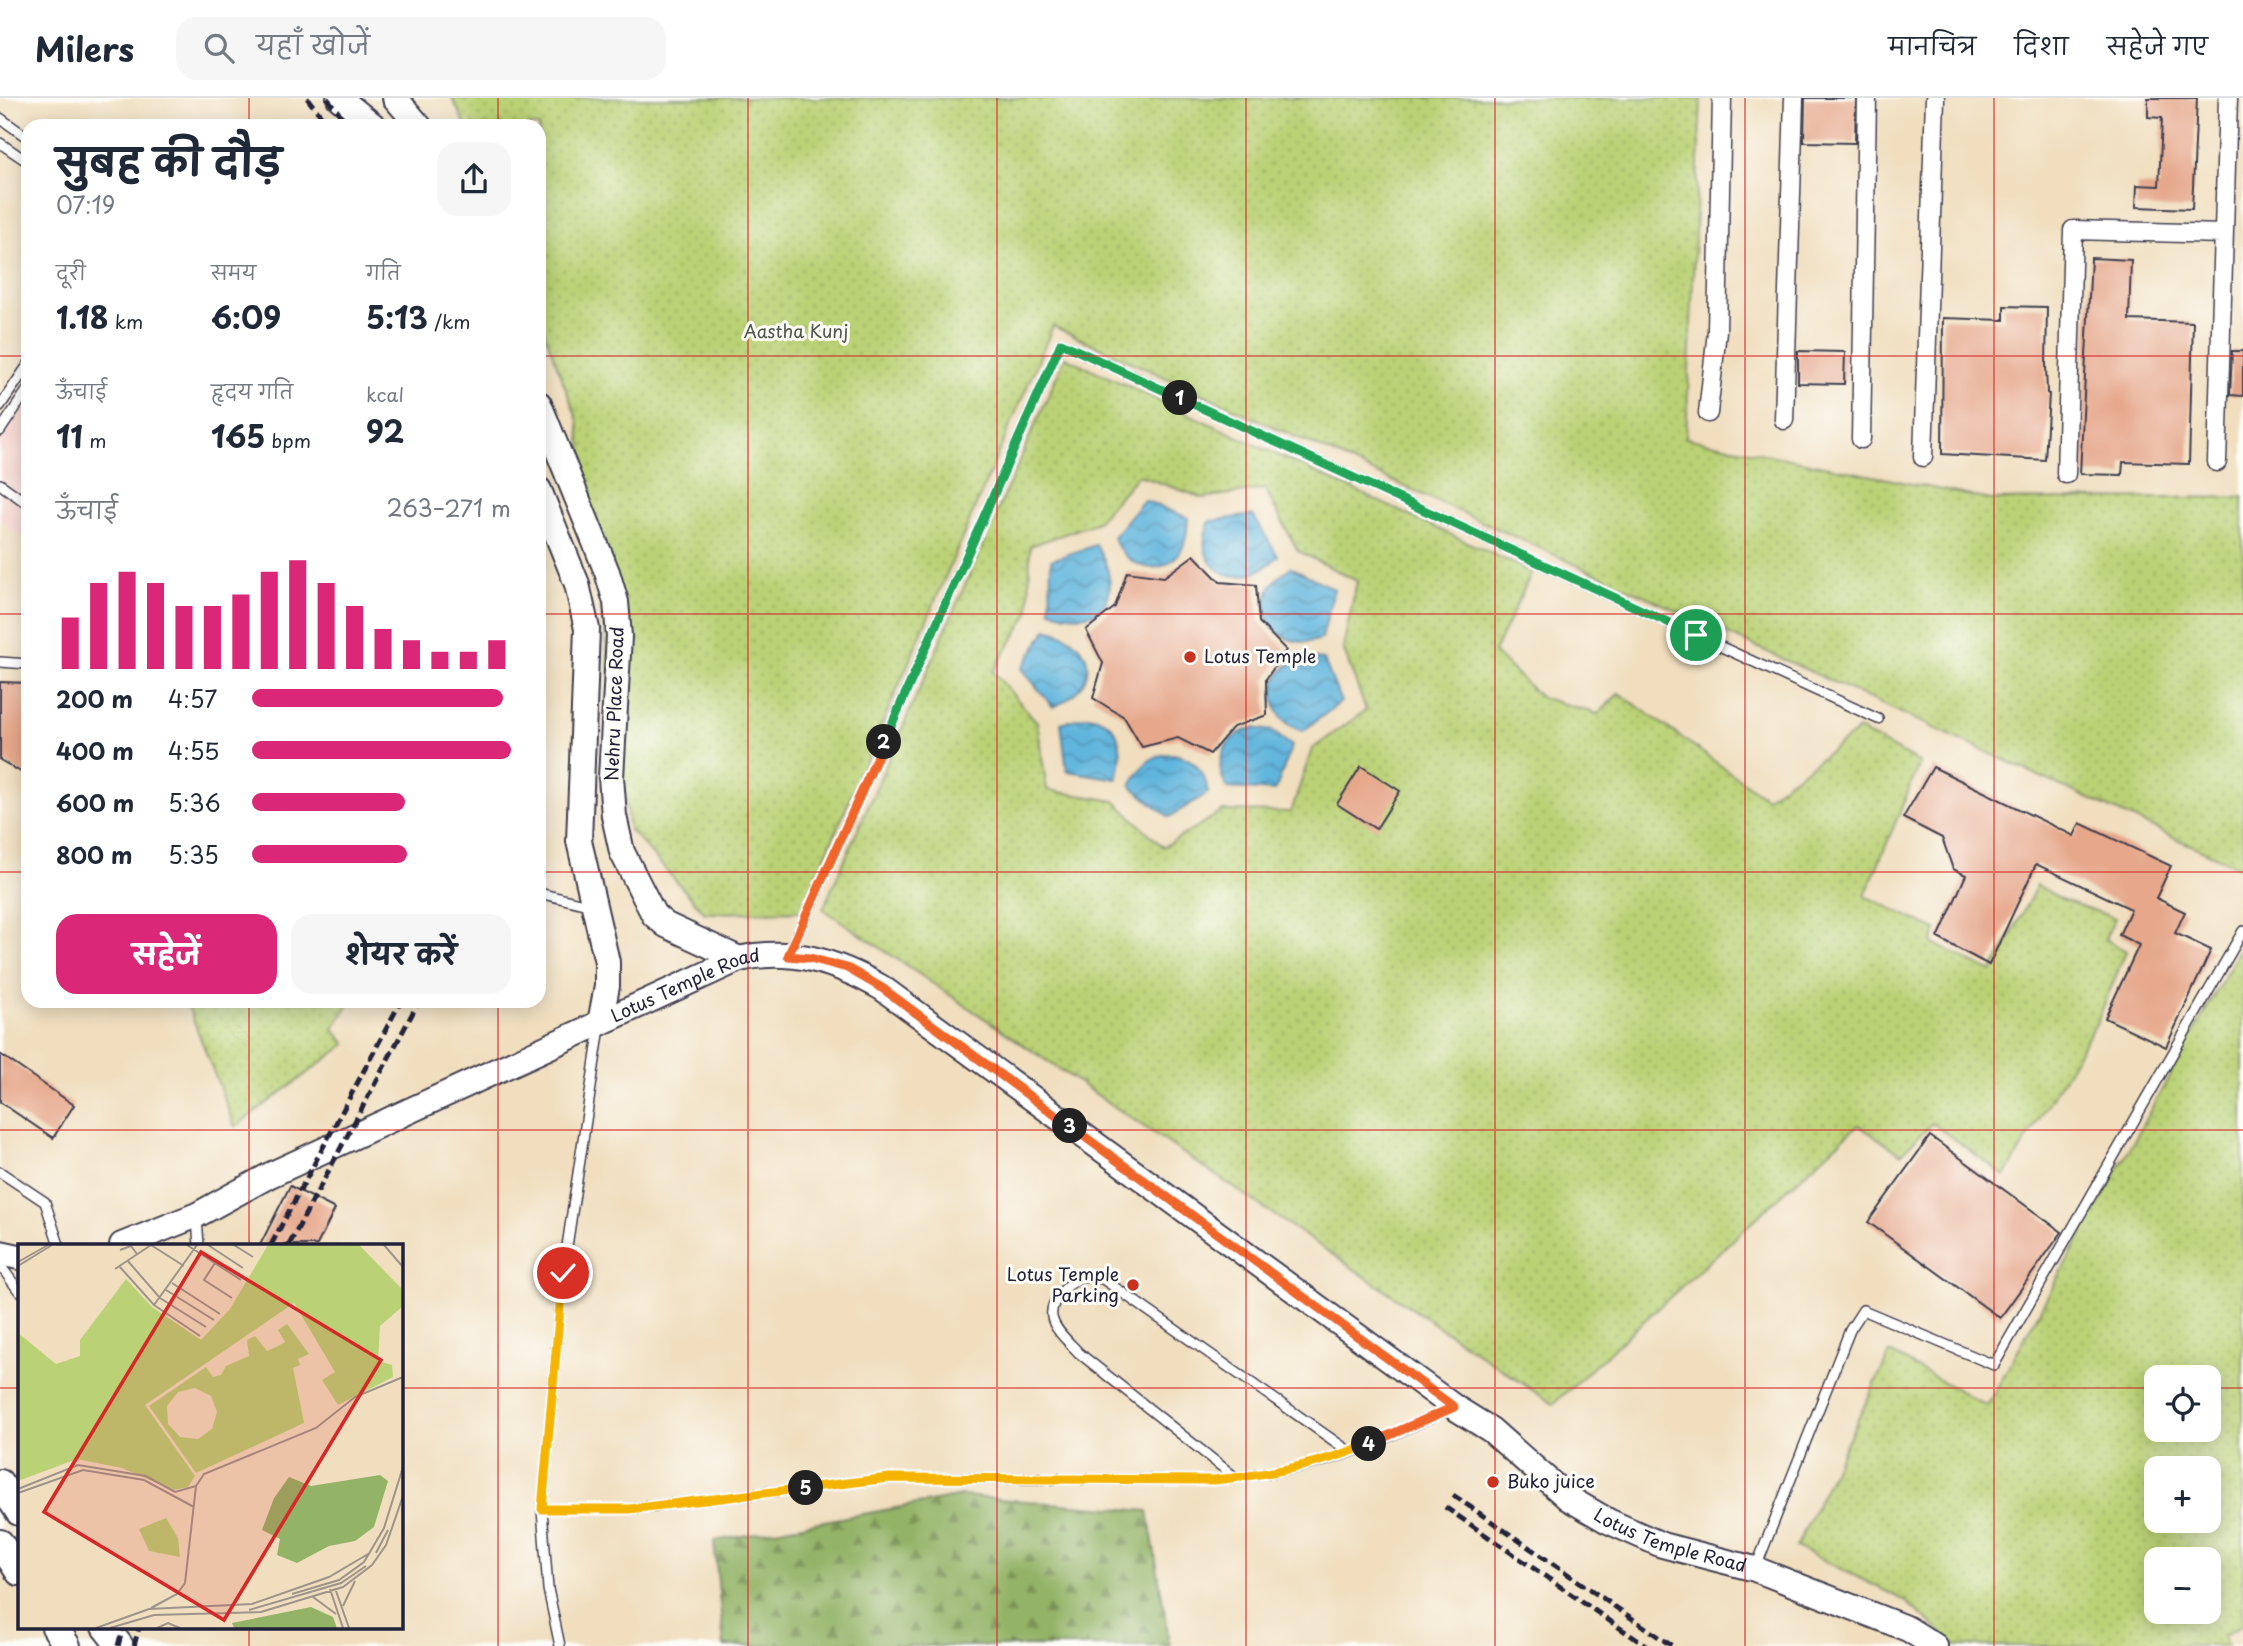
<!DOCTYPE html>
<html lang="hi">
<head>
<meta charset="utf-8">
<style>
  body { margin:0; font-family:"Playpen Sans","Playpen Sans Deva",sans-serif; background:#f6f6f7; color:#1f2937; height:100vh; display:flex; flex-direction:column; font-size:26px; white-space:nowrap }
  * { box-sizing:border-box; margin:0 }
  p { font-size:23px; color:#747a83 }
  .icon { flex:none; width:38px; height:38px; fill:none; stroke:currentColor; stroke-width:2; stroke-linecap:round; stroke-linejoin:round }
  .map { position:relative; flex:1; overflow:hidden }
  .side { position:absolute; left:21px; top:21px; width:525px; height:889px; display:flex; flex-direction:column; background:#fff; border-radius:21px; box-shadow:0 4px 18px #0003 }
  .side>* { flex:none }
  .controls { position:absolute; left:2144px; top:1267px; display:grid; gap:14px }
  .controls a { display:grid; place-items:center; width:77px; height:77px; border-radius:14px; background:#fff; box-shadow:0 4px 18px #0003; font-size:35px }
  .pin { position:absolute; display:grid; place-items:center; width:60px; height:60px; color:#fff; margin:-30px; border:4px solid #fff; border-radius:50%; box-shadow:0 2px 7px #0007 }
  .km { position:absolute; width:35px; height:35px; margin:-18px; border-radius:50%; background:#222; color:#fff; font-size:19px; line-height:35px; text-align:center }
  .round { display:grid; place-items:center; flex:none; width:74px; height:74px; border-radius:21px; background:#f6f6f7 }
  .headline { display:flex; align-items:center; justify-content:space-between; height:119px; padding:0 35px }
  h1 { font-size:38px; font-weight:700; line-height:52px }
  .stats { display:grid; grid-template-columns:repeat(3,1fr); gap:10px; height:119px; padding:7px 35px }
  .stats div { display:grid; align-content:center }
  .stats b { font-size:30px; font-weight:700 }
  .stats small { font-size:19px; font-weight:400 }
  .stats p { font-size:19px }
  .chart { height:196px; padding:14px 35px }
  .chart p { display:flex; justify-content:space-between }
  .chart svg { width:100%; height:126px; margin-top:7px; stroke:#db2777; stroke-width:6 }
  .primary-button { display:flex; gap:14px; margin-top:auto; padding:14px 35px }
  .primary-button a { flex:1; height:80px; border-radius:21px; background:#db2777; color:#fff; font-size:28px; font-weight:700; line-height:80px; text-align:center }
  .primary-button a+a { background:#f6f6f7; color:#1f2937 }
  ul { padding:0 35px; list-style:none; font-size:23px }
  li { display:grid; grid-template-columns:112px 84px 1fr; align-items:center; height:52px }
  li i { height:18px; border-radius:9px; background:#db2777 }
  header { display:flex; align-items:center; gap:42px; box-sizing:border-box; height:98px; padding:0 35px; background:#fff; border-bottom:2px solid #e0e1e3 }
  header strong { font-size:33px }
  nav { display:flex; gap:38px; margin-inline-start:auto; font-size:24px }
  .search { width:490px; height:63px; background:#f6f6f7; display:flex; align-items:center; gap:18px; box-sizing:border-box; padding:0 24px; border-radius:21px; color:#747a83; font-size:26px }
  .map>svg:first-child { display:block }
  .built { fill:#f7d0ca }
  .green { fill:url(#green-dots); stroke:#6e7a58; stroke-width:2; fill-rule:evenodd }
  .forest { fill:url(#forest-firs); stroke:#5a6a50; stroke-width:2 }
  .water { fill:url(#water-waves); stroke:#426c8c; stroke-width:2 }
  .building { fill:#e6a78b }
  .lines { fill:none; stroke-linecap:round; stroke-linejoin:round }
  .lane-casing { stroke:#413e4f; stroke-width:12 }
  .street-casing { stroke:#413e4f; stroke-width:21 }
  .secondary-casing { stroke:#413e4f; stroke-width:28 }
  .primary-casing { stroke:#413e4f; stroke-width:30 }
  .lane { stroke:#fff; stroke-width:9 }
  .street { stroke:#fff; stroke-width:18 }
  .secondary { stroke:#fff; stroke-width:24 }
  .primary { stroke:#fff; stroke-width:26 }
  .rail { stroke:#22223b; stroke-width:5; stroke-dasharray:10 5; stroke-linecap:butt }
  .split-1-casing { stroke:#fff; stroke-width:14 }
  .split-2-casing { stroke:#fff; stroke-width:14 }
  .split-3-casing { stroke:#fff; stroke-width:14 }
  .split-4-casing { stroke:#fff; stroke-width:14 }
  .split-5-casing { stroke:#fff; stroke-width:14 }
  .split-6-casing { stroke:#fff; stroke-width:14 }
  .split-1 { stroke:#22a559; stroke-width:9 }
  .split-2 { stroke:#22a559; stroke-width:9 }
  .split-3 { stroke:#f0652b; stroke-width:9 }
  .split-4 { stroke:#f0652b; stroke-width:9 }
  .split-5 { stroke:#f5b400; stroke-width:9 }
  .split-6 { stroke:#f5b400; stroke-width:9 }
  .grid { fill:none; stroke:#d62828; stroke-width:2; stroke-opacity:0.55 }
  .poi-dot { fill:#c8321e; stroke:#fdfcf7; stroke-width:2.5 }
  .labels { text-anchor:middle; stroke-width:6; stroke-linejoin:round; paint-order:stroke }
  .park-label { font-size:18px; fill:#50574c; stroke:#fdfcf7 }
  .poi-label { font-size:18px; fill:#22223b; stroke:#fdfcf7; text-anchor:start }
  .street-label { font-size:18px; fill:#22223b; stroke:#fdfcf7 }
  .inset-road { fill:none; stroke:#9e938a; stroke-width:2 }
  .view { fill:#d62828; fill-opacity:0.15; stroke:#d62828; stroke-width:3.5 }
  .inset-edge { fill:none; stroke:#22223b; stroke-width:3.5 }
</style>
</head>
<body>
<header>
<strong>Milers</strong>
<div class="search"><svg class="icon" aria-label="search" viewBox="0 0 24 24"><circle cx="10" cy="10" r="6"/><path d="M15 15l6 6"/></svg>यहाँ खोजें</div>
<nav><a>मानचित्र</a><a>दिशा</a><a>सहेजे गए</a></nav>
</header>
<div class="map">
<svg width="2243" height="1548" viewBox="0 0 2243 1548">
  <defs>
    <pattern id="green-dots" width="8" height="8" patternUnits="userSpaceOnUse" patternTransform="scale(1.75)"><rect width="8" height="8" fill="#bad175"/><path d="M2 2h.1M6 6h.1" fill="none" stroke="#a0b366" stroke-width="1.8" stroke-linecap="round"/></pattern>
    <pattern id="forest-firs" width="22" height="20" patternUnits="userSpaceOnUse" patternTransform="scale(1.75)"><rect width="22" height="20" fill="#93b366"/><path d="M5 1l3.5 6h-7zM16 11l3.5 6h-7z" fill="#789155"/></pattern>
    <pattern id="water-waves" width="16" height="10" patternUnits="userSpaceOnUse" patternTransform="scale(1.75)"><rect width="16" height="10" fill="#61b5dd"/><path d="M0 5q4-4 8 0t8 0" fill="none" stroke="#5093b4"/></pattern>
  </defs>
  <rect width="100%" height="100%" fill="#fdfcf7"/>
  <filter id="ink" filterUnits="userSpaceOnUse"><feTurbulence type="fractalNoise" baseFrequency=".0143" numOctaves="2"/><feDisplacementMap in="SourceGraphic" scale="14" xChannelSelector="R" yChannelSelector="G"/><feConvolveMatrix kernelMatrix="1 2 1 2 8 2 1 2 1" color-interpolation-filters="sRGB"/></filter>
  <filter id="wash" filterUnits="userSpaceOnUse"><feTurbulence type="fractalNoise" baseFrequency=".00686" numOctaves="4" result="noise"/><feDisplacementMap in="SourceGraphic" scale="28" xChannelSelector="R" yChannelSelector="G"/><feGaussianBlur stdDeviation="1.57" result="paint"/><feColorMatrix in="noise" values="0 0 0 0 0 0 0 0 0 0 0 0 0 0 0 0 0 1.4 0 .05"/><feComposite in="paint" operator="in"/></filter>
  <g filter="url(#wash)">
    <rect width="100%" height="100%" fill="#f0debe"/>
    <path class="built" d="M28,297v146l-28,-19v-86z"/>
    <path class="green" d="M452,0h1249l-15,340 305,62 252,-3v372l-1190,-543 -251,585 -97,2 -76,-84 -51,-408 -39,-103v-192h-73z
      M1065,259l467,215 -38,80 46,45 58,17 21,-21 147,105 93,-68 61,33 -55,133 71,34 -4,13 60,29 45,-87 24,14 54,19 -10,21 21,12 -29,71 -92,154 -73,-53 -31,31 -43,-29 -305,279 -730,-495zM1138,377l65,23 62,-9 33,62 59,30 -14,67 23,62 -54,39 -21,63 -68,-1 -60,36 -48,-46 -68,-11 -10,-68 -44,-50 36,-59 1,-67 66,-23z
      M2243,845v682l-19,10 3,11h-270l-53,-46 -108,-53 94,-194 97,53zM2156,1279h52v53h-52zM2156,1370h52v53h-52zM2156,1461h52v53h-52z
      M186,903h165l-18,28 13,15 -111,83z"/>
    <path class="forest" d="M962,1398l186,15 22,135h-446l-10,-105z"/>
    <path class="water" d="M1144,402l44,18c-1,11 -1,23 -7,32 -20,32 -57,16 -68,-13z
      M1253,417l25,41c-40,42 -90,11 -68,-35z
      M1096,447c30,47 9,86 -46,65l1,-50z
      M1291,469l43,22 -12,49c-30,14 -68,-12 -53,-47 4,-11 14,-17 22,-24z
      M1047,531c52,13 54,57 6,78l-31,-38z
      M1305,560l19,2 17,42 -38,29c-40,-11 -39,-65 2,-73z
      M1088,618c36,5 36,36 29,63l-50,-8 -6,-48z
      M1253,630l19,3 20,15 -17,45 -48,-3c-15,-26 -3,-52 26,-60z
      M1172,656c22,3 33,17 36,39l-39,24 -38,-31c9,-19 19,-32 41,-32z"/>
    <g id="blocks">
      <path class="building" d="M1805,0h51l-1,45 -51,-1z
        M2148,0h49l-5,111 -56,-2 1,-22 22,1 3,-68 -14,-1z
        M2091,160l40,2 -2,60 64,2 -4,142 -66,-2 -1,13 -42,-1z
        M2004,208l43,1 -1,59 1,27 2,1 -4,66 -103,-6 1,-136 61,2z
        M1798,253l47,1 -1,32 -46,-1z
        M2232,253h11v45l-13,-1z
        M1194,457l26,27 36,3 3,37 27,28 -20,29 1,36 -34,12 -23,27 -32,-16 -36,9 -18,-30 -31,-19 10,-35 -17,-33 29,-23 12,-35 37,5z
        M0,584l28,1v93l-28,-16z
        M1361,668l39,25 -24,38 -39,-25z
        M1933,669l141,69 6,-13 91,43 -15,32 29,14 -10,21 36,17 -45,97 -61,-29 34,-73 -20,-10 12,-26 -95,-45 -47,101 -51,-27 28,-63 -13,-6 -11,-31 -39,-20z
        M0,956l74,51 -21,33 -53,-36z
        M1930,1038l132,96 -62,86 -132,-96z
        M290,1088l45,23 -18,36h-57z"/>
    </g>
  </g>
  <g filter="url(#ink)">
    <use href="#blocks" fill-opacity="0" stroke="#413e4f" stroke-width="2"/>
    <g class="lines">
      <g class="lane-casing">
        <path id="lane" d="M0,20l28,20
          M0,45l28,19
          M0,308l28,-41
          M0,333l28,-42
          M0,386l28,20
          M0,564l28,2
          M539,795l53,13
          M790,854l271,-609 817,376
          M0,1074l45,30 14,43
          M197,1121l2,26
          M0,1167l19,26
          M1236,1380l-157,-125c-8,-9 -25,-23 -27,-36 -3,-16 18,-38 34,-40 5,0 12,1 17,2l247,173
          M542,1411h87l260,-31 325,2c34,-4 68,-8 102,-17 47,-12 92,-36 136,-55
          M1756,1469l94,-237 13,-20 131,55 249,-434
          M560,1548l-12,-57 -6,-80 21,-236 37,-246"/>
      </g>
      <g class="street-casing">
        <path id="street" d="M1708,315l9,-82 5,-233
          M1784,322l10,-322
          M1861,341l6,-341
          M1923,359l12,-359
          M2217,364l11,-364
          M2066,376l7,-244 150,4"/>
      </g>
      <g class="secondary-casing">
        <g id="secondary">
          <path d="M339,0l35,28"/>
          <path d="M395,0l24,28"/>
          <path d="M539,306l68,168 9,30 3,34 -8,141 3,39 8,36 32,63 12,10 73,34"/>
          <path d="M539,392l38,94 10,45 -8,212 28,121v24l-7,37"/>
          <path id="s1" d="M122,1147l75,-30 73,-40 469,-216c52,-12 98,3 143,29l572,419 37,23 77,68 40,23 54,24 93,24 153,60 27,17"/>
          <path d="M0,1155l19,4"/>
        </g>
      </g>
      <g class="primary-casing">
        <path id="primary" d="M0,1385l19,29
          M0,1445l19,29
          M55,1529l12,19
          M105,1529l15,19"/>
      </g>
      <use href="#lane" class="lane"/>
      <use href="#street" class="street"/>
      <use href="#secondary" class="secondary"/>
      <use href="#primary" class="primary"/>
      <path class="rail" d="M307,0l22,28
        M327,0l22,28
        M271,1147l130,-244
        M289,1147l130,-244
        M1453,1397l219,151
        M1445,1409l201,139
        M118,1548l5,-19
        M134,1548l5,-19"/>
    </g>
  </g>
  <g class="lines" filter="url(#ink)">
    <g class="split-1-casing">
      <path id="split-1" d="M1180,300l516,237"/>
    </g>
    <g class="split-2-casing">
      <path id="split-2" d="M884,644l177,-399 119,55"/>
    </g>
    <g class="split-3-casing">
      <path id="split-3" d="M884,644l-96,214 22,2 37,10 35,20 188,138"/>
    </g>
    <g class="split-4-casing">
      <path id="split-4" d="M1070,1028l384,281 -85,37"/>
    </g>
    <g class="split-5-casing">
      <path id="split-5" d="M806,1390l83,-10 325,2c53,-5 105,-15 155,-36"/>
    </g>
    <g class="split-6-casing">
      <path id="split-6" d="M563,1175l-21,236h87l177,-21"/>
    </g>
    <use href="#split-1" class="split-1"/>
    <use href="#split-2" class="split-2"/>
    <use href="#split-3" class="split-3"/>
    <use href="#split-4" class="split-4"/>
    <use href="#split-5" class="split-5"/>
    <use href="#split-6" class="split-6"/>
  </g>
  <path class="grid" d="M249,0v28M498,0v28M748,0v1548M997,0v1548M1246,0v1548M1495,0v1548M1745,0v1548M1994,0v1548M0,258h28M539,258h1704M0,516h28M539,516h1704M0,774h28M539,774h1704M249,903v244M498,903v645M0,1032h2243M0,1290h19M401,1290h1755M2208,1290h35M249,1529v19"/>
  <g class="poi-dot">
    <circle cx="1190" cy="559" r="7"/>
    <circle cx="1133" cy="1187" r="7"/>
    <circle cx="1493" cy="1384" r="7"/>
  </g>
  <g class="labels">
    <g class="park-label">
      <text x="796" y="240">Aastha Kunj</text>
    </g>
    <g class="poi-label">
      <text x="1204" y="565">Lotus Temple</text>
      <text x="1119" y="1183" text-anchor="end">Lotus Temple<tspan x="1119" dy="21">Parking</tspan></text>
      <text x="1507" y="1390">Buko juice</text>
    </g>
    <g class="street-label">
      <text transform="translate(615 606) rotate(-88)" y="6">Nehru Place Road</text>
      <text dy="6" stroke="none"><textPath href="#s1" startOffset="621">Lotus Temple Road</textPath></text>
      <text dy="6" stroke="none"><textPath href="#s1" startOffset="1797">Lotus Temple Road</textPath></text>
    </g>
  </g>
  <g transform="translate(18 1146)">
    <rect width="385" height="385" fill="#f0debe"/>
    <path d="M250,1h91l42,43 2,18 -23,20 -2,35 14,4 1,12 -55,28 -16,-25 13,-8 -41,-69 -149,102 50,71 -7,11 -15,3 -51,-22 -45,-9 -59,22v-148l38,31 24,-8v-16l46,-61 26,28 49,33 29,-31zM269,80l22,30 -11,5 2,6 -7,3 11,55 -108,50 -47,-67 57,-39 7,10 8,-2 5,-9 23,-10 -2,-16 8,-4 12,15 11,-5 7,-4 -7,-12zM177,144l16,8 6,16 -5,17 -14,10 -18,-2 -12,-13 -1,-18 11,-14zM148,274l12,20 2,19 -31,-6 -10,-22z" fill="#bad175" fill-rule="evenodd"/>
    <path d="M362,231l8,6 -14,46 -19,14 -26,5 -32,17 -20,-8 3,-16 -18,-9 12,-32 15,-21 22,9zM293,363l22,10 4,11h-103l-2,-5z" fill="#93b366"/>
    <path class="inset-road" d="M133,1l33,21M169,1l54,35M190,1l35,23M216,1l19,12M366,1l19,22M102,6l11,-4 6,8M109,16l33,38 46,29M0,18l30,-17M197,19l-11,17 28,18M0,22l34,-21M101,22l35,39 46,31M97,25l36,-24M154,39l48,31M148,46l48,30M136,61l43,-60M0,245l60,-24 68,11 29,16 21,-6M0,249l65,-23 61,10 50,27M358,309l12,-23M317,344l14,40M312,345l13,39M274,350l47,-14 25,-18 20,-34 19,-61M295,353l23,17M325,362l12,-25M133,364l26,-14 8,-11 11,-97 8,-12 112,-46 39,-31 48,-20M231,366l92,-27 25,-17M78,384l53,-19 103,-5 77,-27 39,-23M92,384l44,-13 107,-3 82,-25 29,-22 14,-20 17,-49M139,384l11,-5 12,5"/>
    <path class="view" d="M183,8l180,108 -157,260 -180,-108z"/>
    <rect width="385" height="385" class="inset-edge"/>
  </g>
</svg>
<div class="controls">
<a><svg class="icon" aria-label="locate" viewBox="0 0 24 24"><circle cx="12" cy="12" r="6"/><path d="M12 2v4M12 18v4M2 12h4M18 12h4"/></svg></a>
<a>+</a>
<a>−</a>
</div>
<div class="pin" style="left:1696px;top:537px;background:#1e9e55"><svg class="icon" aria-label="arrive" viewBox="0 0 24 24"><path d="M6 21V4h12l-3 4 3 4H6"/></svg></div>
<div class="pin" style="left:563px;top:1175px;background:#d93025"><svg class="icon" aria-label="check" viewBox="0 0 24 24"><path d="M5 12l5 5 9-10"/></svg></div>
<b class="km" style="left:1180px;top:300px">1</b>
<b class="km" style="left:884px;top:644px">2</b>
<b class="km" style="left:1070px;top:1028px">3</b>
<b class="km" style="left:1369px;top:1346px">4</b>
<b class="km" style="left:806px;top:1390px">5</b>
<section class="side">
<div class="headline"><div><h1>सुबह की दौड़</h1><p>07:19</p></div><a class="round"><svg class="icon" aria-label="share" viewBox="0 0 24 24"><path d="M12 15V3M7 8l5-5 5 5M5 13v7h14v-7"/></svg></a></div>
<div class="stats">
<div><p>दूरी</p><b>1.18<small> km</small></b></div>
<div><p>समय</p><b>6:09</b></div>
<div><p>गति</p><b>5:13<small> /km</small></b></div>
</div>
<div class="stats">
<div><p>ऊँचाई</p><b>11<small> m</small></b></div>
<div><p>हृदय गति</p><b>165<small> bpm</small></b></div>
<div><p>kcal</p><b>92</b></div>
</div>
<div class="chart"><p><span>ऊँचाई</span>263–271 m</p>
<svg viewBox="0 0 160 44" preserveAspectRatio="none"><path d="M5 44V26M15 44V14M25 44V10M35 44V14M45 44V22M55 44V22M65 44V18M75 44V10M85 44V6M95 44V14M105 44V22M115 44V30M125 44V34M135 44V38M145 44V38M155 44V34"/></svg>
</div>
<ul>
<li><b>200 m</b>4:57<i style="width:97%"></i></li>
<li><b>400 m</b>4:55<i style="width:100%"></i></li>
<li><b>600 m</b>5:36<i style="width:59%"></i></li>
<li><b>800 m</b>5:35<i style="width:60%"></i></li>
</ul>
<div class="primary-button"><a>सहेजें</a><a>शेयर करें</a></div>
</section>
</div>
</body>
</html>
